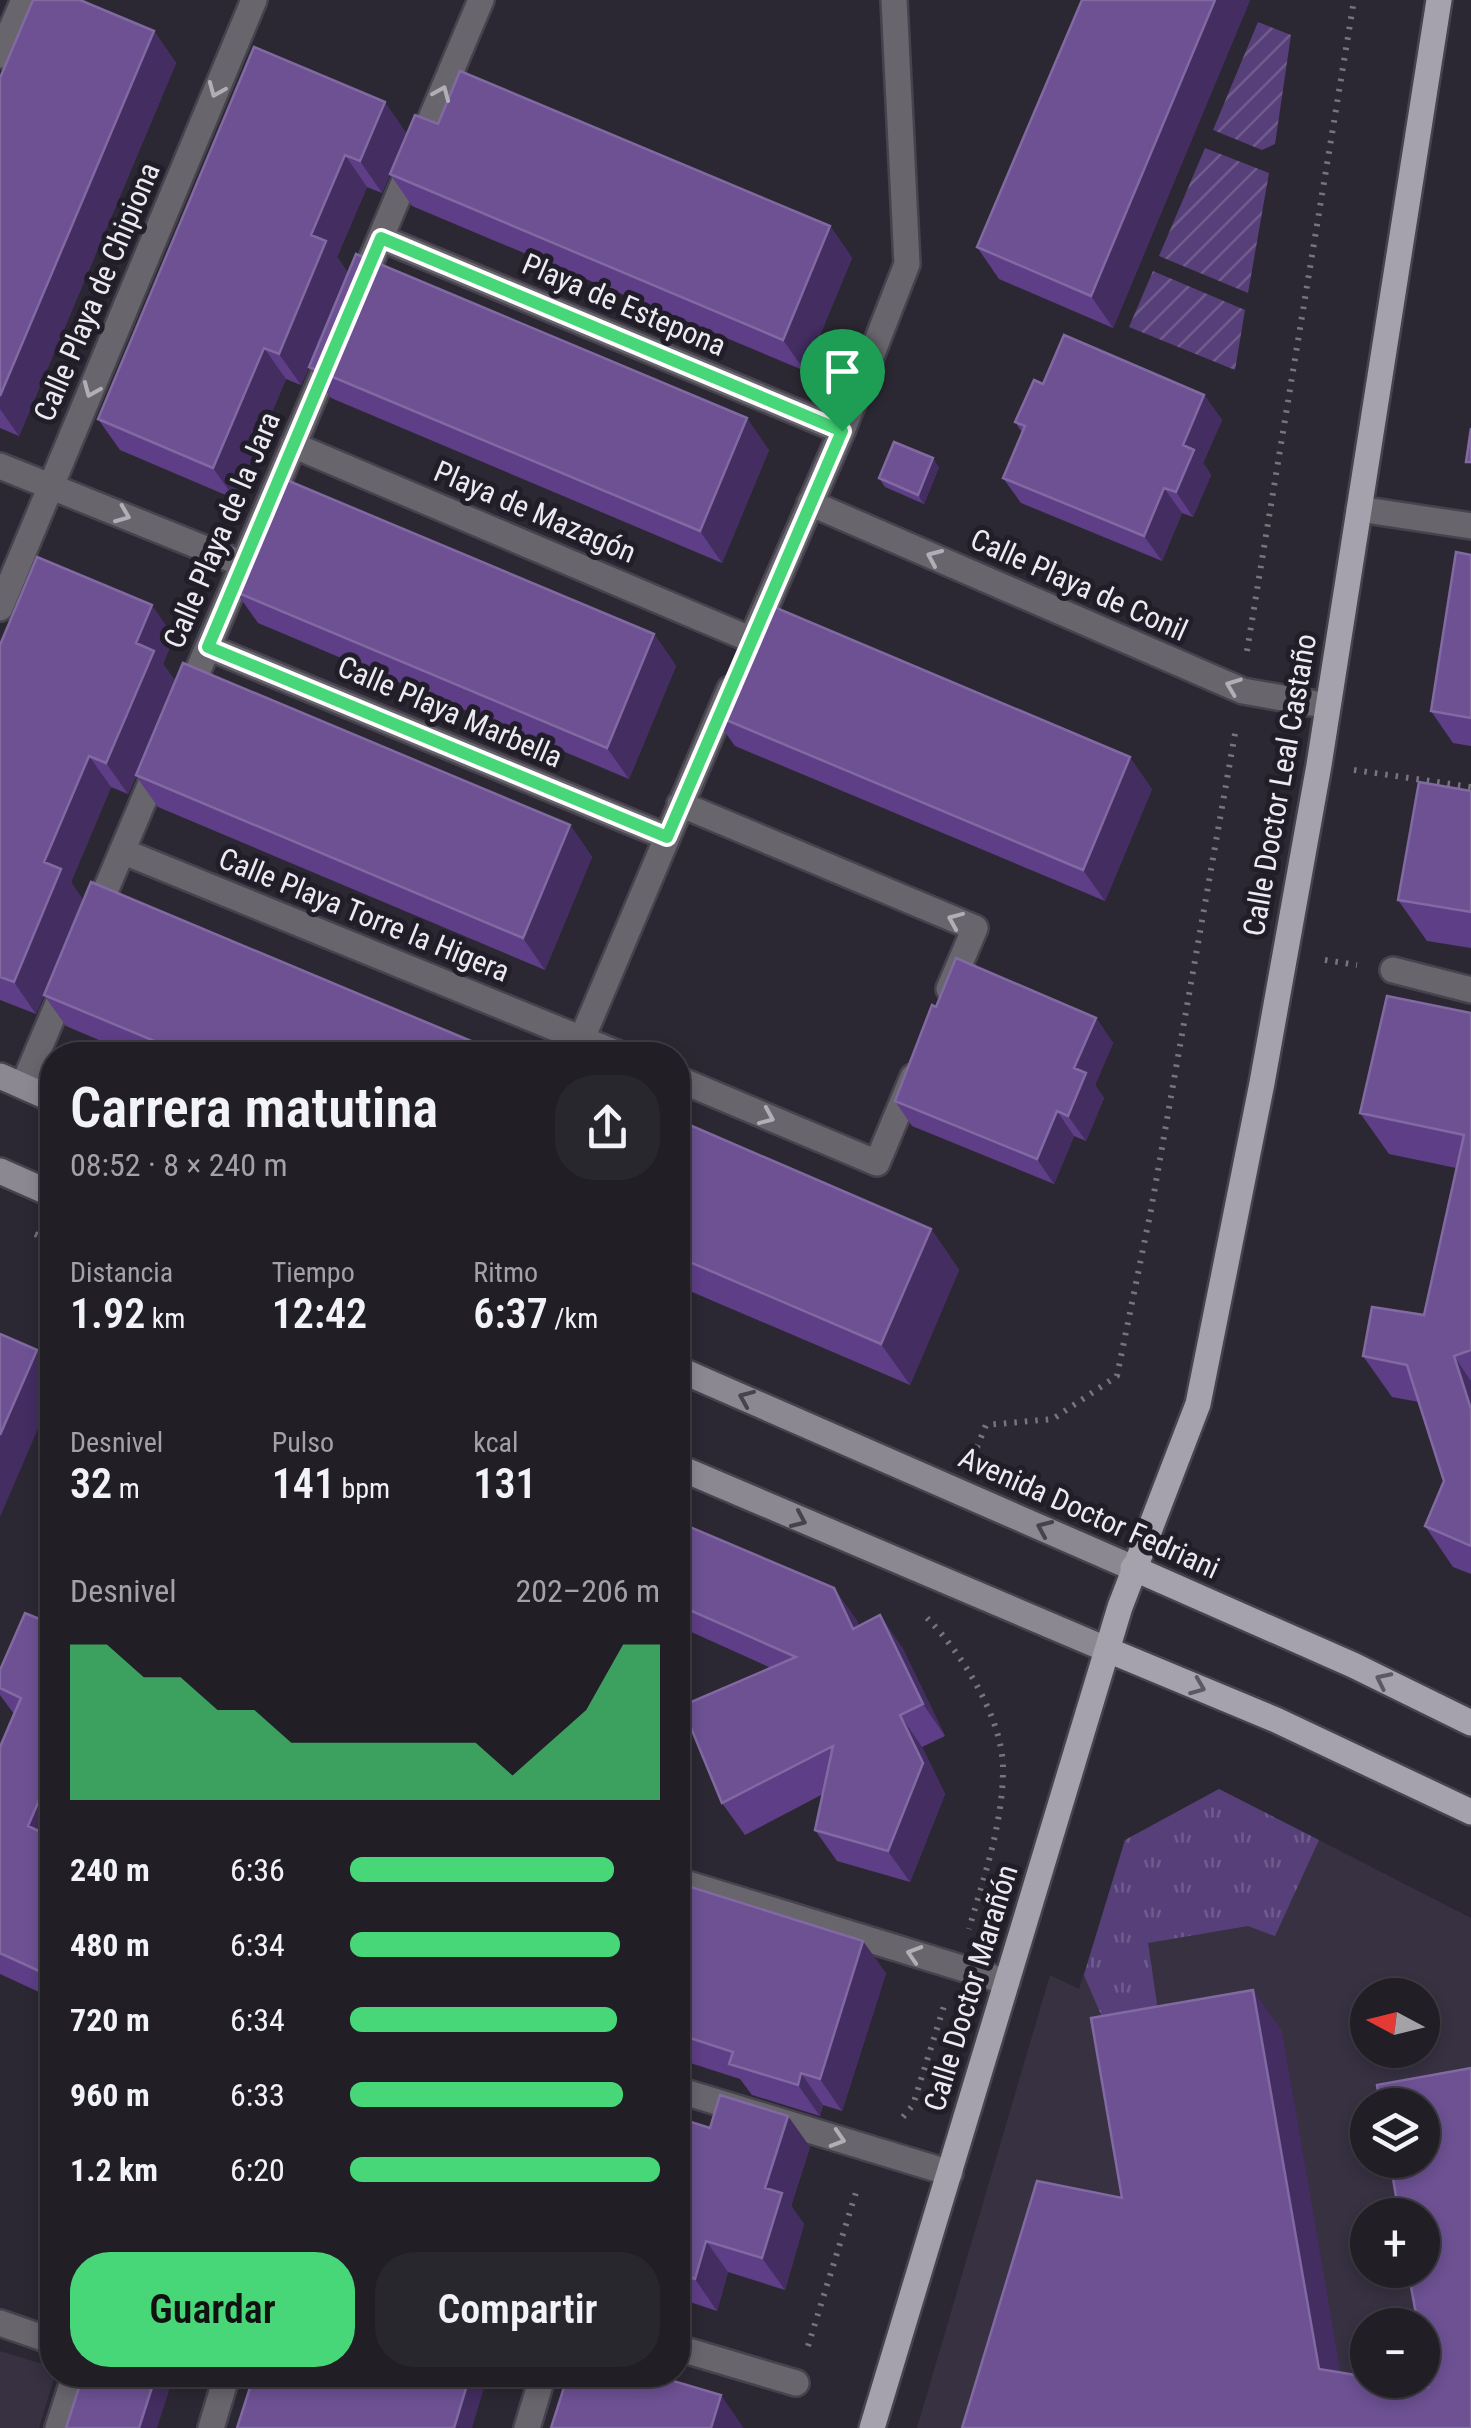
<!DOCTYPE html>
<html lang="es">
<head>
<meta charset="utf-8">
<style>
  body { margin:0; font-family:"Roboto Condensed",sans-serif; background:#29272e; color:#f1f3f6; height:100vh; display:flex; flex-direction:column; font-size:38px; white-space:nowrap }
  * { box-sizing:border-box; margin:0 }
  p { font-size:32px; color:#a2a2a7 }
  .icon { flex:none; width:55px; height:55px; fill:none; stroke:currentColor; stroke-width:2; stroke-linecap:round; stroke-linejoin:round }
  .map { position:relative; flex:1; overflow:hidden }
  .sheet { position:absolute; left:40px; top:1042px; width:650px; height:1345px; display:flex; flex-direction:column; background:#211e26; border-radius:40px; box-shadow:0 5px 15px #0003,0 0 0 2px #3e3c43 }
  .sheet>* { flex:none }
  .needle { width:65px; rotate:277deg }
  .fabs { position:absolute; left:1350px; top:1978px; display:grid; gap:20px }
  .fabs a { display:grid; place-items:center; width:90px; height:90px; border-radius:50%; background:#211e26; box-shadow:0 5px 15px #0003,0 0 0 2px #3e3c43; font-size:50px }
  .pin { position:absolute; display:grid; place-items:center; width:85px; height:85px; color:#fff; margin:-102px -42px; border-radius:50% 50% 50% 0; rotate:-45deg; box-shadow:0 0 10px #0007 }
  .pin .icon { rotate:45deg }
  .round { display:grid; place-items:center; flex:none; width:105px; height:105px; border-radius:40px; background:#29272e }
  .summary { display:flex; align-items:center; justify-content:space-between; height:170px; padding:0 30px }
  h1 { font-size:55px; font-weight:600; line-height:75px }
  .figures { display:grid; grid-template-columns:repeat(3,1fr); gap:15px; height:170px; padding:10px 30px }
  .figures div { display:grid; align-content:center }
  .figures b { font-size:42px; font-weight:600 }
  .figures small { font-size:28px; font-weight:400 }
  .figures p { font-size:28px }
  .chart { height:280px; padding:20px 30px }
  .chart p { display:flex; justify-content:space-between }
  .chart svg { width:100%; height:180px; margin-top:10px; fill:#48d778; opacity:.7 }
  .primary-button { display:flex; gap:20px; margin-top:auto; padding:20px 30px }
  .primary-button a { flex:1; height:115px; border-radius:40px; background:#48d778; color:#111; font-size:40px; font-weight:600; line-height:115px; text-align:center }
  .primary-button a+a { background:#29272e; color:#f1f3f6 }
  ul { padding:0 30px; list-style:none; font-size:32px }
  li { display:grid; grid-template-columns:160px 120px 1fr; align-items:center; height:75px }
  li i { height:25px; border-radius:12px; background:#48d778 }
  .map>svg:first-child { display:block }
  .built { fill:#373142; fill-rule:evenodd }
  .grass { fill:url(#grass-tufts) }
  .garden { fill:url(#garden-furrows) }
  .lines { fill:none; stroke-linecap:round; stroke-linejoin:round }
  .street-casing { stroke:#47434e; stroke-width:30 }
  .secondary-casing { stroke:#47434e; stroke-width:30 }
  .primary-casing { stroke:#47434e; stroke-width:30 }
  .path { stroke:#77747d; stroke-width:6; stroke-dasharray:2.5 8; stroke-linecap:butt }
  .street { stroke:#68666c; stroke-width:25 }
  .secondary { stroke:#8b8891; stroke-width:25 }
  .primary { stroke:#a5a1ad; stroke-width:25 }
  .wall { fill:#5e3e87 }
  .shaded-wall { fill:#432d61 }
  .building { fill:#6d5193; stroke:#8169a2; stroke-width:2.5 }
  .oneway { stroke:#b1afb6 }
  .oneway2 { stroke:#47434d }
  .oneway3 { stroke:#5d5964 }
  .route-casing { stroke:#fff; stroke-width:20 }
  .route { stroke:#48d778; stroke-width:12 }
  .labels { text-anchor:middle; stroke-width:10; stroke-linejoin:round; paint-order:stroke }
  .street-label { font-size:30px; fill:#edebf2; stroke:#221e29 }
</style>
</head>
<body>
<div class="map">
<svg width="1471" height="2428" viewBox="0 0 1471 2428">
  <defs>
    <pattern id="grass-tufts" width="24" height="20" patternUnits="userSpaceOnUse" patternTransform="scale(2.5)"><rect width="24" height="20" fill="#574079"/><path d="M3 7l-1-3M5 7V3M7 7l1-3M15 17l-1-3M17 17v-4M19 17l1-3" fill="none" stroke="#6f5c8c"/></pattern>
    <pattern id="garden-furrows" width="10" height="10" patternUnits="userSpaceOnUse" patternTransform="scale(2.5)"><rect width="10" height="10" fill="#574079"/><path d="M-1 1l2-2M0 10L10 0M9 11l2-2" fill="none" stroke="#6f5c8c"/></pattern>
  </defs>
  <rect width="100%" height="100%" fill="#2c2833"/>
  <path class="built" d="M1219,1789l252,129v510h-554l133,-453 29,14 46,-149zM1368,1995h54v55h-54zM1368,2105h54v55h-54zM1368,2215h54v55h-54zM1368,2325h54v55h-54z
    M0,2351l52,16v8h3l-16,53h-39z"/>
  <path class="grass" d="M1219,1789l100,51 -44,96 -27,-10 -100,17 16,108 -44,8 -36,-84 41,-135z"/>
  <path class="garden" d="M1258,22l33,13 -16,109 -13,6 -49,-20z
    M1205,148l64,25 -21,120 -89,-37z
    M1153,271l92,39 -10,60 -106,-43z"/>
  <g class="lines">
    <g class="street-casing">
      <path id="street" d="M0,55l24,-55
        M381,238l461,193
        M359,289l122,-289
        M293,445l459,195
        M0,466l243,98
        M810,503l433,188 85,15
        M1359,509l112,17
        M0,608l254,-608
        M754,634l88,-203 65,-167 -13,-264
        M208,647l459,190
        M186,699l146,-345
        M680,804l295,124 -26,61
        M122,851l499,204
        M93,920l66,-156
        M1393,970l78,20
        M575,1055l155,-366
        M678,1079l199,84 36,-86
        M23,1086l45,-106
        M678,1881l329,101
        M678,2090l272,83
        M0,2323l52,18
        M678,2348l118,35
        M58,2428l17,-53
        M211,2428l16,-53
        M527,2428l16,-53"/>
    </g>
    <g class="secondary-casing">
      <path id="secondary" d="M0,1076l52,23
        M0,1171l52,23
        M678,1369l455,199
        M678,1467l430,183"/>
    </g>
    <g class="primary-casing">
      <path id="primary" d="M1133,1568l220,97 118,58
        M1108,1650l168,70 195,92
        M872,2428l248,-821 78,-203 64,-321 57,-318 120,-765"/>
    </g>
    <path class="path" d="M1247,651l107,-651
      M1354,770l117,17
      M1325,960l32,5
      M35,1234l17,7
      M973,1457l13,-32 67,-6 64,-43 34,-166 85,-482
      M927,1618c34,34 76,100 76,151 0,54 -19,108 -34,160
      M903,2117l10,-12 32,-102
      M808,2346l50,-160"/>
    <use href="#street" class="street"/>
    <use href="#secondary" class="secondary"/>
    <use href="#primary" class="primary"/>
  </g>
  <path class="wall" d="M1082,0h168l-137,328 -114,-49 -22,-32z
    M154,31l22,32 -157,373 -19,-8v-350z
    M254,47l153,87 31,-10 392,102 22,32 -47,113 -393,-165 -22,-32 -8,19 -15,-6 -30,70 11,16 421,177 -47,113 -391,-165 -22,-31 -8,18 -15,-6 -51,120 -115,-49 -22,-31z
    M1043,384l161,11 18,25 -19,43 8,12 -18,42 -11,-4 -20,48 -141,-58 -18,-25 19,-46 -7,-10z
    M939,467l-15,37 -39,-17 -6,-9z
    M1471,555v191l-18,-3 -22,-32z
    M236,592l418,42 22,32 -47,113 -371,-156z
    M174,637l-11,27 13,18 394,143 22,32 -47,113 -387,-163 -22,-31 -8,18 -17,-7 -40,95 12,19 400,145 6,9h-355l-68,-29 -22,-31 -8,19 -36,-14v-355z
    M712,714l440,75 -47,112 -370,-155z
    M1471,791v157l-44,-7 -29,-41z
    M936,1007l160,11 17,25 -18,42 9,13 -18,43 -12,-5 -20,48 -142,-58 -17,-25z
    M1471,1013v561l-18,-7 -28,-41 19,-45 -25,-79 -27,-5 -29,-41 61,-41 32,-147 -67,-14 -29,-41z
    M678,1120l253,109 28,41 -49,115 -232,-99z
    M678,1522l178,97 3,7 43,21 43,89 -23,11 23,47 -35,88 -73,-21 -22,-31 8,-36 -78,41 -23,-32 49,-135 -93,-42z
    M52,1597v401l-52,-24v-227l14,-33 -14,-19v-25l42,-50z
    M678,1883l208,90 -44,138 -19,-6 -3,11 -68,-21 -12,-16 -62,-20z
    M678,2118l32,10 100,19 -19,59 13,18 -19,66 -57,-18 -11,39 -39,-13z"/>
  <path class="shaded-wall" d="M1215,0h35l-137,328 -22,-32z
    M154,31l22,32 -157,373 -19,-27v-13z
    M385,102l22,32 -25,59 -22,-32z
    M345,155l22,32 -30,70 11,16 -47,112 -22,-31 32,-119z
    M830,226l22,32 -47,113 -22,-31z
    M264,348l22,31 -51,120 -22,-31z
    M1204,395l18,25 -19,43 8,12 -18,42 -17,-25 7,-47z
    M747,418l22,32 -47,113 -22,-32z
    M933,458l6,9 -15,37 -6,-9z
    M1164,488l18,25 -20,48 -18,-25z
    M152,605l22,32 -11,27 13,18 -48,112 -22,-31 30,-120z
    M654,634l22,32 -47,113 -22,-31z
    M89,756l22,31 -40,95 13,19 -48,113 -22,-32 30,-120z
    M1130,757l22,32 -47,112 -22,-31z
    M570,825l22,32 -47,113 -22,-32z
    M1096,1018l17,25 -18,42 9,13 -18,43 -18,-25 6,-48z
    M483,1046l6,9h-10z
    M1057,1111l17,25 -20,48 -17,-25z
    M931,1229l28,41 -49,115 -29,-41z
    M37,1350l15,23v23l-52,121v-82z
    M1454,1356l17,25v28z
    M834,1588l22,31 19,41 -22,-31z
    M880,1615l22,32 43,89 -22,-32z
    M900,1715l22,32 23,47 -35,88 -22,-31z
    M52,1770v82l-24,-26z
    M863,1941l23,32 -44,138 -22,-32z
    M1253,1990l29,41 65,379 -28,-41z
    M801,2073l22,32 -3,11 -22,-31z
    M788,2116l22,31 -19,59 13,18 -19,66 -23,-32 3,-70z
    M706,2241l22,31 -11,39 -22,-32z
    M156,2375h18l-17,53h-18z
    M470,2375h18l-16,53h-18z
    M648,2375h28l-8,29z
    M721,2395l22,32v1h-32z"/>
  <path class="building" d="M33,0h47l74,31 -154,365v-318z
    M1082,0h133l-124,296 -114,-49z
    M254,47l131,55 -25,59 -15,-6 -34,80 15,6 -47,113 -15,-6 -51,120 -115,-49z
    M460,71l370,155 -47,114 -393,-166 25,-59 23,9z
    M356,254l391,164 -47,113 -391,-164z
    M1064,335l140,60 -21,50 11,5 -18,42 -12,-4 -20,48 -141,-58 22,-52 -10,-4 19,-42 9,4z
    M1471,428v34h-5z
    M894,442l39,16 -15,37 -39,-17z
    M284,479l370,155 -47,114 -371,-156z
    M1456,552l15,3v163l-40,-7z
    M37,557l115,48 -16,38 18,8 -48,112 -17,-7 -45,106 17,7 -47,113 -14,-5v-332z
    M760,601l370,156 -47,113 -371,-156z
    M183,663l387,162 -47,113 -387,-163z
    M1419,782l52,9v121l-73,-12z
    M91,882l392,164 -4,9h-291l-144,-60z
    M956,958l140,60 -22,50 12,5 -18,43 -11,-5 -20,48 -142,-58 37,-96 4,2z
    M1387,996l84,17v337l-17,6 17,53v137l-46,-20 19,-45 -37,-116 -44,-9 9,-49 52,8 40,-180 -104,-22z
    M678,1120l253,109 -50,115 -203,-87z
    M0,1334l37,16 -37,85z
    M678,1522l156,66 19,41 27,-14 43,89 -23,11 23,48 -35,88 -73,-21 18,-84 -111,57 -40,-97 114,-49 -118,-52z
    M52,1597v173l-24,56 24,11v140l-52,-24v-206l21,-49 -21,-10v-18l25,-57 17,7z
    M678,1883l185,58 -43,138 -19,-6 -3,12 -69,-21 4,-12 -55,-18z
    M1253,1990l66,379 49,8v3h19l41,7 -6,-34v-28h-4l-10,-55h14v-55h-23l-9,-55h32v-55h-42l-3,-20 94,-17v360h-509l75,-247 85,17 -31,-180z
    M720,2095l68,21 -23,72 17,5 -20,65 -56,-17 -11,38 -17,-6v-155l32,10z
    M83,2375h73l-17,53h-73z
    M254,2375h216l-16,53h-217z
    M593,2375h60l68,20 -10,33h-160l16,-50 23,6z"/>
  <defs><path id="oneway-chevron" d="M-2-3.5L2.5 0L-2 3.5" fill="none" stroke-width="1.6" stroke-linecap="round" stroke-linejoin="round" transform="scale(2.5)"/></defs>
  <g class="oneway">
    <use href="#oneway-chevron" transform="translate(216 90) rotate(113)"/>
    <use href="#oneway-chevron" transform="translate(442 93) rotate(-67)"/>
    <use href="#oneway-chevron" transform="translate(91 390) rotate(113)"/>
    <use href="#oneway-chevron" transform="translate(123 515) rotate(22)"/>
    <use href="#oneway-chevron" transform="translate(934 557) rotate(-156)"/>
    <use href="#oneway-chevron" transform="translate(1233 686) rotate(-159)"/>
    <use href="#oneway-chevron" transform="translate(955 920) rotate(-157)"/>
    <use href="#oneway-chevron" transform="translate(767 1117) rotate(23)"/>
    <use href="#oneway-chevron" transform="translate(914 1954) rotate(-163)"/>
    <use href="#oneway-chevron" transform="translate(838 2139) rotate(17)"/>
  </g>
  <g class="oneway2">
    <use href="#oneway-chevron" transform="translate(746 1398) rotate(-157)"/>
    <use href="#oneway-chevron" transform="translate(799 1520) rotate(24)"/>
    <use href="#oneway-chevron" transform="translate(1044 1528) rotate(-156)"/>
  </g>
  <g class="oneway3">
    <use href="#oneway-chevron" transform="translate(1383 1680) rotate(-154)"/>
    <use href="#oneway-chevron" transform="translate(1198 1687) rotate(22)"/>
  </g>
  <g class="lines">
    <g class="route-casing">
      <path id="route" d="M381,238l461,193 -175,406 -459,-190z"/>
    </g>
    <use href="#route" class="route"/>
  </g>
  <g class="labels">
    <g class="street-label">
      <text transform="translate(97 292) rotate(-67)" y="10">Calle Playa de Chipiona</text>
      <text transform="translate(624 305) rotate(23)" y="10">Playa de Estepona</text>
      <text transform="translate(535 512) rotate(23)" y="10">Playa de Mazagón</text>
      <text transform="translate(222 530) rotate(-67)" y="10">Calle Playa de la Jara</text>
      <text transform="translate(1079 585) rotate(24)" y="10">Calle Playa de Conil</text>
      <text transform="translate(450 712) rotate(23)" y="10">Calle Playa Marbella</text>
      <text transform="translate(1280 785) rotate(-80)" y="10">Calle Doctor Leal Castaño</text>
      <text transform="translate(364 915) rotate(22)" y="10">Calle Playa Torre la Higera</text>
      <text transform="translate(1089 1513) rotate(24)" y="10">Avenida Doctor Fedriani</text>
      <text transform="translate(971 1988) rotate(-73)" y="10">Calle Doctor Marañón</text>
    </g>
  </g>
</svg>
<div class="fabs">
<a><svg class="needle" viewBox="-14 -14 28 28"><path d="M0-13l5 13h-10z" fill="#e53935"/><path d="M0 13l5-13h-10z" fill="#a2a2a7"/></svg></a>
<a><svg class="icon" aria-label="layers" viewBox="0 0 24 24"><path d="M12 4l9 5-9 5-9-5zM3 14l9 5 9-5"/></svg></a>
<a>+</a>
<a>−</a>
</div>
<div class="pin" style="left:842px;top:431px;background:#1e9e55"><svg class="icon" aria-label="arrive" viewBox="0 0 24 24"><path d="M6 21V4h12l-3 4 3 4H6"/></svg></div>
<section class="sheet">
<div class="summary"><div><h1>Carrera matutina</h1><p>08:52 · 8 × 240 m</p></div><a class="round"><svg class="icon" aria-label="share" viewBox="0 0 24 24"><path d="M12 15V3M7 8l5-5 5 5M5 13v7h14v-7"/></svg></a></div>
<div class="figures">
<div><p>Distancia</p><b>1.92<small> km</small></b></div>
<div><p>Tiempo</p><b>12:42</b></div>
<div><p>Ritmo</p><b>6:37<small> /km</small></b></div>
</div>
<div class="figures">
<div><p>Desnivel</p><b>32<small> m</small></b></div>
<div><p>Pulso</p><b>141<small> bpm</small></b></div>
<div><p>kcal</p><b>131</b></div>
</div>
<div class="chart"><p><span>Desnivel</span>202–206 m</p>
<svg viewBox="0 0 160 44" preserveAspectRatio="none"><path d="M0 44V6L10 6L20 14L30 14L40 22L50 22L60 30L70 30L80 30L90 30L100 30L110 30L120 38L130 30L140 22L150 6L160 6V44z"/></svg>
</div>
<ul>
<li><b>240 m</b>6:36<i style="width:85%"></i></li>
<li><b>480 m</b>6:34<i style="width:87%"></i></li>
<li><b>720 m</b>6:34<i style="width:86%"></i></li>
<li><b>960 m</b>6:33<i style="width:88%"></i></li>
<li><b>1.2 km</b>6:20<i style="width:100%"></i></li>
</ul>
<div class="primary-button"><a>Guardar</a><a>Compartir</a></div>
</section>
</div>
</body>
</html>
